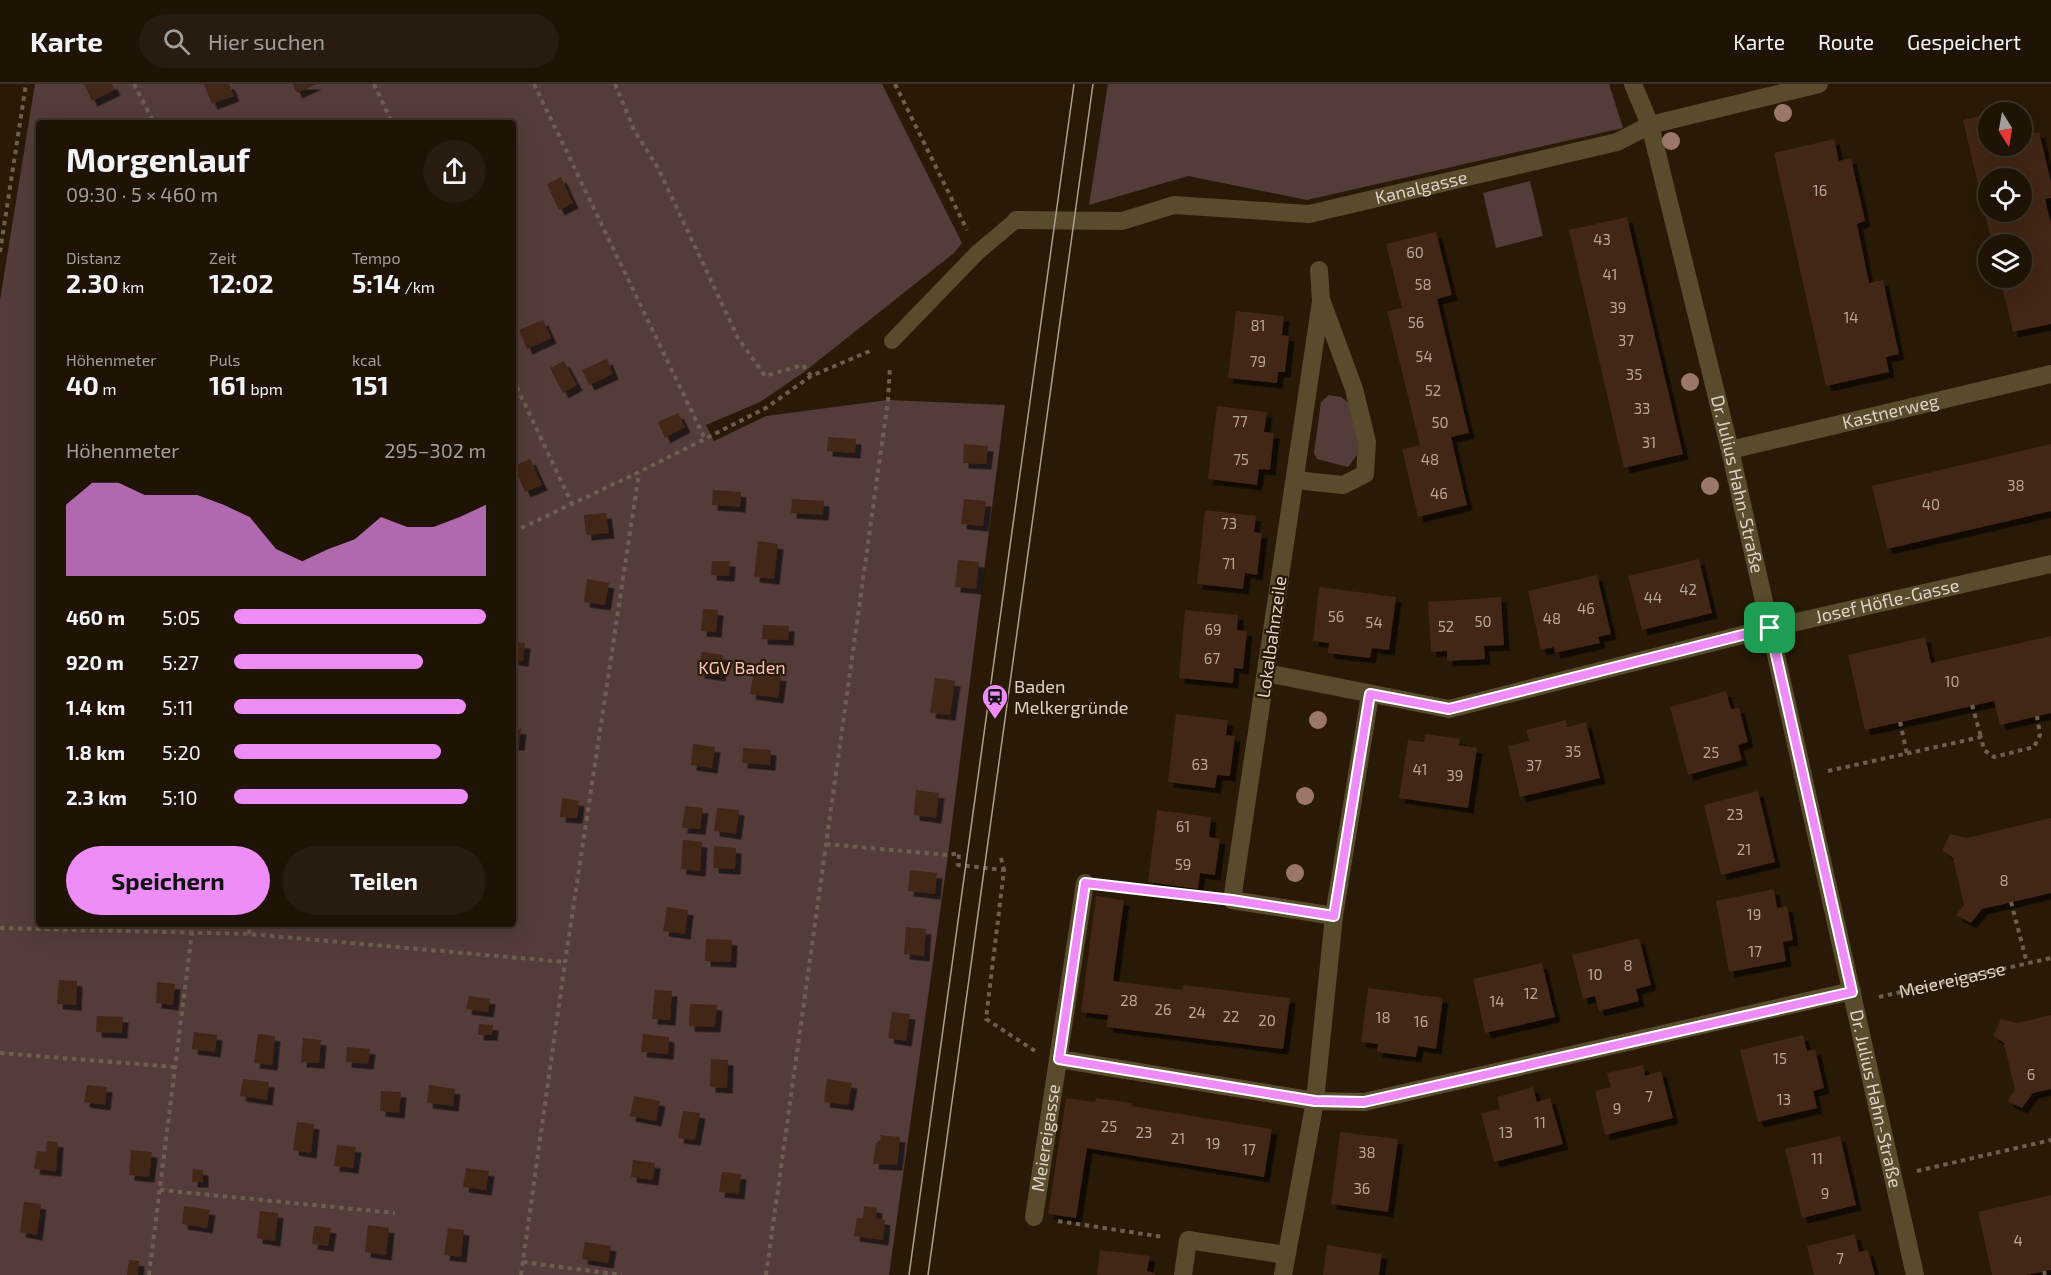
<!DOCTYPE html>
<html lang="de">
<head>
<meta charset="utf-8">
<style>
  body { margin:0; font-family:"Exo 2",sans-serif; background:#271c0f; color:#f1f3f6; height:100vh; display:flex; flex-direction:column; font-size:22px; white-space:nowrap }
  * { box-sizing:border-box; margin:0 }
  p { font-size:20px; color:#a19e9a }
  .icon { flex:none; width:33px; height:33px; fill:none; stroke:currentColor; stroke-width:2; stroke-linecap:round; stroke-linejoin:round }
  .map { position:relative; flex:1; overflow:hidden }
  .panel { position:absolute; left:36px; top:36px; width:480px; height:807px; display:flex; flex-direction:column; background:#1f1305; border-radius:6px; box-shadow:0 6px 24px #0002,0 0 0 2px #3c3227 }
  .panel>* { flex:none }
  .needle { width:39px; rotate:169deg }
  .tools { position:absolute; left:1978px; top:18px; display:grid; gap:12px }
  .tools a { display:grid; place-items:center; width:54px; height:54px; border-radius:50%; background:#1f1305; box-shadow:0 6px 24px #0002,0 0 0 2px #3c3227; font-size:30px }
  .pin { position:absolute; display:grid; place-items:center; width:51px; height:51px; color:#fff; margin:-26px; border-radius:12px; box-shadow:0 3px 9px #0006 }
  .round { display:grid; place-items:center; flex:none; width:63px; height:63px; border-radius:32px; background:#271c0f }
  .head { display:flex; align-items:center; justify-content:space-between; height:102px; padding:0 30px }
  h1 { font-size:33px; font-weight:700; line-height:45px }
  .metrics { display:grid; grid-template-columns:repeat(3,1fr); gap:9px; height:102px; padding:6px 30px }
  .metrics div { display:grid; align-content:center }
  .metrics b { font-size:26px; font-weight:700 }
  .metrics small { font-size:16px; font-weight:400 }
  .metrics p { font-size:16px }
  .chart { height:168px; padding:12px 30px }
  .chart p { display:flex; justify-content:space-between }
  .chart svg { width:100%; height:108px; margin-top:6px; fill:#ee8cf8; opacity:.7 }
  .button { display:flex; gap:12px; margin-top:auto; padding:12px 30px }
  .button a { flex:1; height:69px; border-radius:36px; background:#ee8cf8; color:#111; font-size:24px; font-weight:700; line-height:69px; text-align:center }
  .button a+a { background:#271c0f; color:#f1f3f6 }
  ul { padding:0 30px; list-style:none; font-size:20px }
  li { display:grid; grid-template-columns:96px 72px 1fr; align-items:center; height:45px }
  li i { height:15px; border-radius:8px; background:#ee8cf8 }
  header { display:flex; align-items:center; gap:36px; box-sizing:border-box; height:84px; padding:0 30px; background:#1f1305; border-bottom:2px solid #3c3227 }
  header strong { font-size:28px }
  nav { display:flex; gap:33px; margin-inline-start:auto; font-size:21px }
  .search { width:420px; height:54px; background:#271c0f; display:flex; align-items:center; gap:15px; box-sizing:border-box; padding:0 21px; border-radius:33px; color:#a19e9a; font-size:22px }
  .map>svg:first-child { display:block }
  .green { fill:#533c3a; fill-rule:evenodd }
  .building { fill:#432516; fill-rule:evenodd; filter:url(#shadow) }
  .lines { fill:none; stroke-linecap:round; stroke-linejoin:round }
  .path { stroke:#6d5e4f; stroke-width:4; stroke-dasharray:4.5 4.5; stroke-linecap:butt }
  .lane { stroke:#584c2c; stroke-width:16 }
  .street { stroke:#584c2c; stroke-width:18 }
  .tram { stroke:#aca093; stroke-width:1.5 }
  .tree { fill:#9c766b }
  .route-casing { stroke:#fff; stroke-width:12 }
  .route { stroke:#ee8cf8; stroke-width:8 }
  .labels { text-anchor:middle; stroke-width:4.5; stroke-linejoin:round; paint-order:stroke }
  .number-label { font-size:15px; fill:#b6a79b }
  .street-label { font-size:18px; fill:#ddd2c7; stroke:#291907 }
  .park-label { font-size:18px; fill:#fbc3bd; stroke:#291907 }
  .poi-label { font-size:18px; fill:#ddd2c7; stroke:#291907; text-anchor:start }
</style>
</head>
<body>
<header>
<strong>Karte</strong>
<div class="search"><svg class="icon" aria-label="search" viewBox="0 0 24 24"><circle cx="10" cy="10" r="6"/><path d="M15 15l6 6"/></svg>Hier suchen</div>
<nav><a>Karte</a><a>Route</a><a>Gespeichert</a></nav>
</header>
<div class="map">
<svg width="2051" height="1191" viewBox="0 0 2051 1191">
  <defs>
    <filter id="shadow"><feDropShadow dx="5.5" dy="5.5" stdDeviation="0" flood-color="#0009"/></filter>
  </defs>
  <rect width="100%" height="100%" fill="#291907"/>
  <path class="green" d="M35,0h847l80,159 -8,10 -150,119 -44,30 -54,23 8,16 52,-25 122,-16 117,5 -57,450 -59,420h-889v-975zM39,39h474v801h-474z
    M1108,0h501l14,44 -316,72 -119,-24 -99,29z
    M1530,97l13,55 -47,12 -13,-55z
    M1329,311l12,2 9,7 9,37 -2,14 -9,12 -31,-8 -3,-6 7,-51z"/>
  <path class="building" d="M84,0h28l3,6 -23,11z
    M204,0h25l5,12 -22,8z
    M293,0h23l-19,9z
    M2023,22l7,28 9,-2 12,50v16l-6,1 6,25v100l-38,8 -13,-54h22v-34h-30l-29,-124 26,-6v32h33v-34h-23zM1989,94h33v34h-33z
    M1834,55l5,22 12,-3 14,63 -8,3 12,59 14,-3 16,74 -13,3 3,15 -63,14 -52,-233z
    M561,93l12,26 -14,7 -12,-26z
    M1627,133l56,237 -59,14 -55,-238z
    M1436,148l16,63 -15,4 32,134 -18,4 16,68 -49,12 -16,-68 18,-4 -33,-134 15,-3 -16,-64z
    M1236,227l48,5 -2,19 7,1 -4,36h-7l-1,11 -49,-5z
    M543,236l8,18 -24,11 -8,-19z
    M607,275l6,15 -24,11 -7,-15z
    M564,277l13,24 -14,8 -13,-25z
    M1217,322l50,6 -3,20 10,1 -4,37 -11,-1 -2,16 -49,-6z
    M678,329l7,14 -20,11 -7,-16z
    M828,353l28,2 -1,14 -28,-2z
    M964,360l24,2 -2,18 -23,-1z
    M2051,360v67l-164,38 -15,-63z
    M530,375l12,26 -17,7 -11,-26z
    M713,406l28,2 -1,15 -28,-2z
    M792,415l32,2 -1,14 -32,-2z
    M964,415l22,2 -3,25 -22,-2z
    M1205,426l51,6 -2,16 8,1 -5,42 -12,-2 -2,16 -46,-5z
    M606,429l3,20 -23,2 -2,-20z
    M758,457l20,3 -4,35 -20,-2z
    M1699,475l13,54 -70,17 -14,-54z
    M958,476l21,2 -3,27 -21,-2z
    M712,477h18l-1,15 -18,-1z
    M1597,491l14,59 -13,3 2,6 -45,10 -1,-6 -13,3 -13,-59z
    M587,495l22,4 -4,22 -21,-3z
    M1319,503l77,10 -7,53 -17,-2 -2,10 -42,-5 1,-10 -16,-2z
    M1501,513l3,48 -20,1 1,13 -38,2v-10l-16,1 -3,-50z
    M703,525l15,1 -2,22 -15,-1z
    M1185,526l53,5 -1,15 10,1 -4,38 -9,-1 -1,15 -54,-5z
    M763,541l26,1 -1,14 -26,-1z
    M2051,552v77l-51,12 -6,-24 -129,29 -17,-75 77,-18 6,26z
    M513,558l12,1 -2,18 -10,-1z
    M702,568l21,3 -3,21 -21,-3z
    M754,588l27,4 -3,22 -28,-4z
    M935,594l20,3 -5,34 -20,-2z
    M1726,607l5,18 8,-1 9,34 -10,3 4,15 -54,15 -18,-68z
    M1176,630l52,6 -2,15 9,1 -5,40 -13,-1 -2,13 -47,-6z
    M1566,636l1,7 19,-5 14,56 -80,19 -12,-51 21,-5 -3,-11z
    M513,644l8,1 -2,16h-6z
    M1425,650l35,5 -1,6 18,3 -9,60 -69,-10 9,-58 16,2z
    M693,660l22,3 -3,21 -21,-3z
    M743,664l28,2 -1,15 -28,-2z
    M916,706l23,3 -3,25 -22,-3z
    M1758,707l17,71 -54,13 -17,-70z
    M562,714l17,3 -2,17 -17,-1z
    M685,722l18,2 -3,21 -18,-1z
    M717,724l22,2 -3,24 -22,-3z
    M1157,726l54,7 -2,20 11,2 -5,36 -15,-2 -2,16 -50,-7z
    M2051,734v75l-69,16 -11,14 -15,-8 8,-10 -11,-47 -11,-8 8,-16 16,4z
    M683,756l19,2 -2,29 -19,-2z
    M714,762l22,2 -1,21 -22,-1z
    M910,786l27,3 -2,21 -27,-3z
    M1774,805l3,19 10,-2 6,34 -10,2 3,19 -57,11 -13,-71z
    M1096,812l28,4 -11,81 69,9 1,-5 107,13 -7,51 -176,-22 1,-12 -27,-3z
    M667,823l21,3 -3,24 -22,-3z
    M906,843l20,2 -2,27 -20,-2z
    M1639,854l12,47 -15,4 3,12 -40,10 -4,-15 -12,3 -11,-44z
    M706,855l26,1 -1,22 -26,-1z
    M1542,879l13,54 -70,16 -12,-54z
    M59,896l18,1 -1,24 -19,-1z
    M157,898l18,2 -2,21 -17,-2z
    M1368,904l75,10 -7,51 -18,-3 -2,11 -39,-5 1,-8 -17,-2z
    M655,906l17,1 -2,29 -18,-1z
    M469,912l21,3 -2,13 -22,-3z
    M690,920l27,1 -2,22 -26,-1z
    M892,928l18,2 -4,27 -18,-3z
    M2051,931v74l-18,4 -11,15 -15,-7 8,-11 -11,-47 -11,-7 8,-17 16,4z
    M97,932l26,1 -1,16 -26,-1z
    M479,940l14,1 -1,10h-14z
    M194,948l23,3 -2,17 -23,-3z
    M258,950l17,2 -3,29 -18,-2z
    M643,950l26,3 -1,17 -27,-2z
    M1803,951l4,16 8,-2 9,39 -11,3 4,17 -59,14 -18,-72z
    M303,954l18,2 -2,23 -18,-1z
    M347,963l23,2 -2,15 -22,-2z
    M711,975l17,1 -1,28 -17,-1z
    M1643,981l2,11 16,-5 12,47 -68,17 -10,-44 16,-4 -4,-14z
    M243,995l26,3 -2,18 -27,-4z
    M827,995l25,4 -4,22 -24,-3z
    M87,1001l20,2 -2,18 -21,-3z
    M429,1001l26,4 -2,17 -26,-3z
    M1533,1003l4,15 13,-4 13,46 -69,18 -13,-49 19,-4 -3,-12z
    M381,1007l20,1 -2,21 -19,-2z
    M634,1012l26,5 -4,20 -26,-5z
    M1066,1014l29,4 1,-4 36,5 -1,3 141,23 -8,48 -177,-29 -11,70 -28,-4z
    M683,1027l17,2 -5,27 -17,-2z
    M297,1038l17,2 -3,29 -18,-3z
    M1340,1048l58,7 -10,73 -57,-8z
    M880,1051l20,2 -3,28 -24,-1 3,-21 5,-3z
    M1840,1052l16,69 -54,13 -17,-69z
    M47,1057l11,1 -2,29 -22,-2 3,-18 9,1z
    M337,1061l19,2 -3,21 -19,-2z
    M131,1066l21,2 -3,25 -20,-2z
    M633,1076l22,3 -2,17 -22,-3z
    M466,1084l23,3 -3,19 -23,-3z
    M193,1085l10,1v12h-11z
    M722,1088l19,2 -2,20 -20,-2z
    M2051,1111v75l-24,5h-35l-14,-63z
    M24,1118l17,2 -4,31 -17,-3z
    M184,1122l26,4 -3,18 -25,-4z
    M864,1122l13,2 -1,10 9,2 -2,20 -29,-4 3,-18h6z
    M260,1127l18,2 -3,28 -18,-3z
    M368,1141l21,3 -3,27 -21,-3z
    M314,1142l17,2 -3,18 -16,-2z
    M448,1144l16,2 -3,27 -17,-2z
    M1855,1150l4,18 9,-2 7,25h-61l-7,-29z
    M585,1158l26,4 -3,17 -26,-4z
    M1327,1161l55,9 -3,21h-56z
    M1100,1166l50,6 -3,15 8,2v2h-58z
    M129,1176l10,1 -1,14h-11z"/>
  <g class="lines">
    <g class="path">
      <path d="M134,0l20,39"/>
      <path d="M374,0l18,39"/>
      <path d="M534,0l171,355"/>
      <path d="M615,0l19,46 24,38 80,170 27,38 38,-11 8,11"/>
      <path d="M895,0l72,146"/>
      <path d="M0,168l26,-168"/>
      <path d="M513,295l59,125"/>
      <path d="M513,448l126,-60 127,-64 45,-32 59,-25"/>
      <path d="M1972,621l9,32"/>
      <path d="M1900,638l7,32"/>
      <path d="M1828,687l153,-34 3,13 10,7 40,-10 6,-12 -3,-19"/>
      <path d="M826,760l122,11 11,-2 -1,12 46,5 -18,149 49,32"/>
      <path d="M1001,774l3,12"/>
      <path d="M1111,802l97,11"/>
      <path d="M2011,818l16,61"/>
      <path d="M0,844l249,6 316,28"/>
      <path d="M249,850l1,-10"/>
      <path id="s1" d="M1879,913l172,-39"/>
      <path d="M0,969l175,14"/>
      <path d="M1917,1087l134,-31"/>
      <path d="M160,1106l235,23"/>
      <path d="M1058,1137l105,16"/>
      <path d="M523,1178l99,13"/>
      <path d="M2044,1187l1,4"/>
      <path d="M149,1191l43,-343"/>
      <path d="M521,1191l44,-313 74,-489"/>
      <path d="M766,1191l122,-875 2,-34"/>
    </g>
    <path class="lane" d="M892,257l86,-89 38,-32"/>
    <g class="street">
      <path id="s2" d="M1633,0l17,41 80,325 185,825"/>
      <path id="s3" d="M1016,136l106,1 52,-16 135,9 308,-72 33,-17 169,-41"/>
      <path d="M1319,186l2,31 -89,599 102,16"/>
      <path id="s4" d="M1730,366l321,-76"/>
      <path d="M1295,396l48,5 22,-11 2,-32 -13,-53 -32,-87"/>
      <path id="s5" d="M1266,589l183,36 321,-81 281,-64"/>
      <path d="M1059,975l256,42 49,1 488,-111"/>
      <path id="s6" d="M1034,1133l51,-334"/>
      <path d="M1183,1191l5,-35 98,15"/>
      <path d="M1283,1191l32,-174 19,-185 36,-221"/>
    </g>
    <path class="tram" d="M909,1191l165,-1191
      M928,1191l165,-1191"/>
  </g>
  <g class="tree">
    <circle cx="1783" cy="29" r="9"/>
    <circle cx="1671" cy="57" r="9"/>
    <circle cx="1690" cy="298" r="9"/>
    <circle cx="1710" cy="402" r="9"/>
    <circle cx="1318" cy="636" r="9"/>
    <circle cx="1305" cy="712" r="9"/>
    <circle cx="1295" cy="789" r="9"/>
  </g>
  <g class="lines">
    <g class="route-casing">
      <path id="route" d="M1770,544l82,364 -488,110 -49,-1 -256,-42 26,-176 147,17 102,16 36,-222 79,15z"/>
    </g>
    <use href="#route" class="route"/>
  </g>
  <defs>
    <g id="station-pin" transform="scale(1.35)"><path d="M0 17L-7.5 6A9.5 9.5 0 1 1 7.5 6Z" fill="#ee8cf8" stroke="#291907"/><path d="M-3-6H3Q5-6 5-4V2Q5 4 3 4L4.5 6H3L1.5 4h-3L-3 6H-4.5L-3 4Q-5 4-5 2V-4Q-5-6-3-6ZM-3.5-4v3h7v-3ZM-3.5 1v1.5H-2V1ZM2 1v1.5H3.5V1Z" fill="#111"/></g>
  </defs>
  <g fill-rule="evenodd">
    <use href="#station-pin" x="995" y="613"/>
  </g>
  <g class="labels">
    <g class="number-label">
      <text x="1820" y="112">16</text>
      <text x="1602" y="161">43</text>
      <text x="1415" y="174">60</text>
      <text x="1610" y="196">41</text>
      <text x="1423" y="206">58</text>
      <text x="1618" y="229">39</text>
      <text x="1851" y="239">14</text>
      <text x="1416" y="244">56</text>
      <text x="1258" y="247">81</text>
      <text x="1626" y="262">37</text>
      <text x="1424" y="278">54</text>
      <text x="1258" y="283">79</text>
      <text x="1634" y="296">35</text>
      <text x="1433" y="312">52</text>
      <text x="1642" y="330">33</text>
      <text x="1240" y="343">77</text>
      <text x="1440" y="344">50</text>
      <text x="1649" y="364">31</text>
      <text x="1241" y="381">75</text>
      <text x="1430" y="381">48</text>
      <text x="2016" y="407">38</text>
      <text x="1439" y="415">46</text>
      <text x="1931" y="426">40</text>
      <text x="1229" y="445">73</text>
      <text x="1229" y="485">71</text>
      <text x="1688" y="511">42</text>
      <text x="1653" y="519">44</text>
      <text x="1586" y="530">46</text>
      <text x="1336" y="538">56</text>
      <text x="1552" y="540">48</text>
      <text x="1483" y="543">50</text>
      <text x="1374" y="544">54</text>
      <text x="1446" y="548">52</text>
      <text x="1213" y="551">69</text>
      <text x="1212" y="580">67</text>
      <text x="1952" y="603">10</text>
      <text x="1573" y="673">35</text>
      <text x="1711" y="674">25</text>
      <text x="1200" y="686">63</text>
      <text x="1534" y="687">37</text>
      <text x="1420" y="691">41</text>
      <text x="1455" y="697">39</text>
      <text x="1735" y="736">23</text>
      <text x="1183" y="748">61</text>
      <text x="1744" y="771">21</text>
      <text x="1183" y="786">59</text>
      <text x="2004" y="802">8</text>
      <text x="1754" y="836">19</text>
      <text x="1755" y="873">17</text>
      <text x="1628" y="887">8</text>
      <text x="1595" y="896">10</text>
      <text x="1531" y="915">12</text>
      <text x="1129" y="922">28</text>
      <text x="1497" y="923">14</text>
      <text x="1163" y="931">26</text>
      <text x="1197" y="934">24</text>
      <text x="1231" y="938">22</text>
      <text x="1383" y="939">18</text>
      <text x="1267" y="942">20</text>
      <text x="1421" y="943">16</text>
      <text x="1780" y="980">15</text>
      <text x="2031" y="996">6</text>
      <text x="1649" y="1018">7</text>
      <text x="1784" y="1021">13</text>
      <text x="1617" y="1030">9</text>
      <text x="1540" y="1044">11</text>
      <text x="1109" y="1048">25</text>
      <text x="1144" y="1054">23</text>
      <text x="1506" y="1054">13</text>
      <text x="1178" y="1060">21</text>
      <text x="1213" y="1065">19</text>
      <text x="1249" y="1071">17</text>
      <text x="1367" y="1074">38</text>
      <text x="1817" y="1080">11</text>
      <text x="1362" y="1110">36</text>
      <text x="1825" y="1115">9</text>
      <text x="2018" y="1162">4</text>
      <text x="1840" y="1180">7</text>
    </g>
    <g class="street-label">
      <text dy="6" stroke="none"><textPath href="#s3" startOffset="411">Kanalgasse</textPath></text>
      <text dy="6" stroke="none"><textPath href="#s4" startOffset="165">Kastnerweg</textPath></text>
      <text dy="6" stroke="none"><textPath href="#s2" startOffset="414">Dr. Julius Hahn-Straße</textPath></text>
      <text dy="6" stroke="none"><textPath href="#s5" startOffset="638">Josef Höfle-Gasse</textPath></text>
      <text transform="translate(1272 553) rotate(-82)" y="6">Lokalbahnzeile</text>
      <text dy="6" stroke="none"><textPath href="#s1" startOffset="75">Meiereigasse</textPath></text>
      <text dy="6" stroke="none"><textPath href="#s2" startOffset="1044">Dr. Julius Hahn-Straße</textPath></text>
      <text dy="6" stroke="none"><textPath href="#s6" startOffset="80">Meiereigasse</textPath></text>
    </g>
    <g class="park-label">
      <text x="742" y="590">KGV Baden</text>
    </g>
    <g class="poi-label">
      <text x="1014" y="609">Baden<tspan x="1014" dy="21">Melkergründe</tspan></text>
    </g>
  </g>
</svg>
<div class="tools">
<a><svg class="needle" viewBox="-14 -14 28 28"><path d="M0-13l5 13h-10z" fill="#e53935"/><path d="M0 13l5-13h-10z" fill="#a19e9a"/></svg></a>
<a><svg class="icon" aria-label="locate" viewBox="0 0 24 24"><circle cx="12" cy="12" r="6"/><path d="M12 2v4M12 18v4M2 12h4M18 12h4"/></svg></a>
<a><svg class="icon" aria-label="layers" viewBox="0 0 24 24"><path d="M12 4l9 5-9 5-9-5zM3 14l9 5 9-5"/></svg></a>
</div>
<div class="pin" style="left:1770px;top:544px;background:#1e9e55"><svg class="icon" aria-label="arrive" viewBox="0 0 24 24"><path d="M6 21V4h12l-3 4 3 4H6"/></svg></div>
<section class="panel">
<div class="head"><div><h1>Morgenlauf</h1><p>09:30 · 5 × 460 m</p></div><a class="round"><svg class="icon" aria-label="share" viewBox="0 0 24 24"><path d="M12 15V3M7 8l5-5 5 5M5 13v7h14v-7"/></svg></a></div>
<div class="metrics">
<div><p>Distanz</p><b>2.30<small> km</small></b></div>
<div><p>Zeit</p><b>12:02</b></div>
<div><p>Tempo</p><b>5:14<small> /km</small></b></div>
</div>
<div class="metrics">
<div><p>Höhenmeter</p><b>40<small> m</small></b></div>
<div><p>Puls</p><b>161<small> bpm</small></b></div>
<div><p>kcal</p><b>151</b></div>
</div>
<div class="chart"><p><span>Höhenmeter</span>295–302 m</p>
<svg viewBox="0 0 160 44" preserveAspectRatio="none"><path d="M0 44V15L10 6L20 6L30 11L40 11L50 11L60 15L70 20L80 33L90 38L100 33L110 29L120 20L130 24L140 24L150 20L160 15V44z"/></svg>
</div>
<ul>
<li><b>460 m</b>5:05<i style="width:100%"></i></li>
<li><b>920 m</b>5:27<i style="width:75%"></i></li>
<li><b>1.4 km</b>5:11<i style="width:92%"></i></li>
<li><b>1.8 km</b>5:20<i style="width:82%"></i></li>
<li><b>2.3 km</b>5:10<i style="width:93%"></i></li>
</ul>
<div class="button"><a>Speichern</a><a>Teilen</a></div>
</section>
</div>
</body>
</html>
